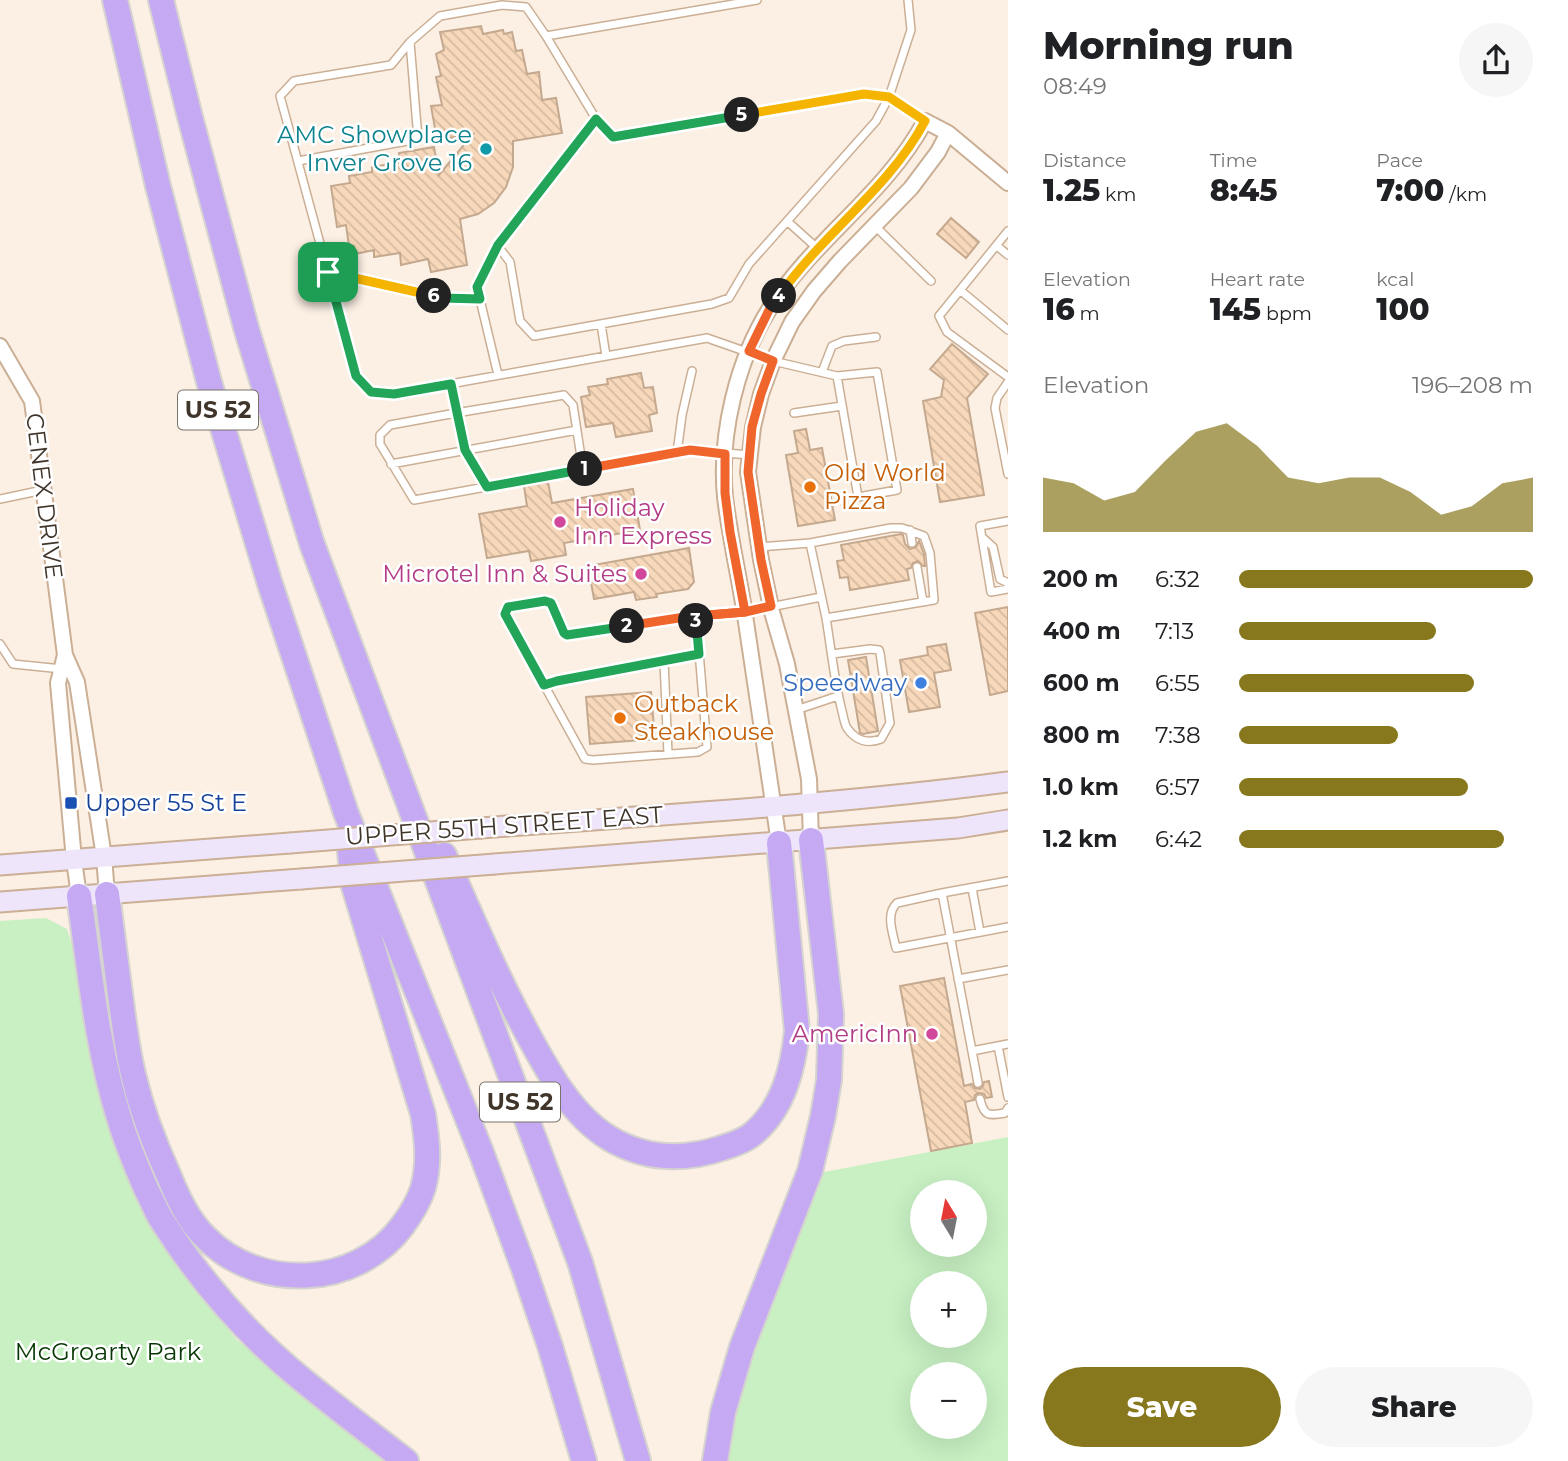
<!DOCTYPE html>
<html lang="en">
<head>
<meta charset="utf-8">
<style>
  body { margin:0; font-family:Montserrat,sans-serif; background:#f6f6f6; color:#202124; height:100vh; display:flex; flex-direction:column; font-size:26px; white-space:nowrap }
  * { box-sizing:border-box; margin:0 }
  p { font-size:23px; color:#757577 }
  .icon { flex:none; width:38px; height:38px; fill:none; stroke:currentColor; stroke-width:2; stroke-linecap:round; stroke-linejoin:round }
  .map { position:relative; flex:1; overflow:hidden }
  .side { display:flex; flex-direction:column; background:#fff; width:560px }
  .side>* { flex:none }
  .needle { width:46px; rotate:350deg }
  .controls { position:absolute; left:910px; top:1180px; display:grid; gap:14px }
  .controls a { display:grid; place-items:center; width:77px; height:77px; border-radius:50%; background:#fff; box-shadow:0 7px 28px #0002; font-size:35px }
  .pin { position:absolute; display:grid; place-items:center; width:60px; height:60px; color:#fff; margin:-30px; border-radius:14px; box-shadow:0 4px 10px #0006 }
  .km { position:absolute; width:35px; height:35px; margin:-18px; border-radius:50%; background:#222; color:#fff; font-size:19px; line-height:35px; text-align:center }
  .round { display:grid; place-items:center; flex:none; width:74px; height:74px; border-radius:37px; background:#f6f6f6 }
  .headline { display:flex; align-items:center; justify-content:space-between; height:119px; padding:0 35px }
  h1 { font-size:38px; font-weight:800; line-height:52px }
  .figures { display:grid; grid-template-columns:repeat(3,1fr); gap:10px; height:119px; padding:7px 35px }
  .figures div { display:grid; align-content:center }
  .figures b { font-size:30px; font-weight:800 }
  .figures small { font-size:19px; font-weight:400 }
  .figures p { font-size:19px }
  .chart { height:196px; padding:14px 35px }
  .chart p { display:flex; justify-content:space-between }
  .chart svg { width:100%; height:126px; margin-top:7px; fill:#88781d; opacity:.7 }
  .cta { display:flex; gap:14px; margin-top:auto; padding:14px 35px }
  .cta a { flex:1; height:80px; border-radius:42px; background:#88781d; color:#fff; font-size:28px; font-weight:800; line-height:80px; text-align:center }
  .cta a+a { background:#f6f6f6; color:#202124 }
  ul { padding:0 35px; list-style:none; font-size:23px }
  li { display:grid; grid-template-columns:112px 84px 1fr; align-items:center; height:52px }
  li i { height:18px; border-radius:9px; background:#88781d }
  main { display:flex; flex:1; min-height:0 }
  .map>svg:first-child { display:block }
  .park { fill:#c8f0c3; fill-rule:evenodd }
  .building { fill:url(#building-back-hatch); stroke:#c5a98f; stroke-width:2 }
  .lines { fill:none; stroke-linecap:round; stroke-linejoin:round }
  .lane-casing { stroke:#cbaf95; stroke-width:10 }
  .street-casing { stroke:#cbaf95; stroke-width:18 }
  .secondary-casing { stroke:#cbaf95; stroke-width:23 }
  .highway-casing { stroke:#d5d3d0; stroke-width:28 }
  .lane { stroke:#fff; stroke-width:7 }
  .street { stroke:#fff; stroke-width:14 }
  .secondary { stroke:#eee5fb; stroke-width:19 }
  .highway { stroke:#c5a9f3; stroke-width:24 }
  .secondary-bridge-casing { stroke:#cbaf95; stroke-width:23; stroke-linecap:butt }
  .secondary-bridge { stroke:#eee5fb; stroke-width:19 }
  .split-1-casing { stroke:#fff; stroke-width:14 }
  .split-2-casing { stroke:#fff; stroke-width:14 }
  .split-3-casing { stroke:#fff; stroke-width:14 }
  .split-4-casing { stroke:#fff; stroke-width:14 }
  .split-5-casing { stroke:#fff; stroke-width:14 }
  .split-6-casing { stroke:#fff; stroke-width:14 }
  .split-7-casing { stroke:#fff; stroke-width:14 }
  .split-1 { stroke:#22a559; stroke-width:9 }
  .split-2 { stroke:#f0652b; stroke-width:9 }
  .split-3 { stroke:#22a559; stroke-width:9 }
  .split-4 { stroke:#f0652b; stroke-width:9 }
  .split-5 { stroke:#f5b400; stroke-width:9 }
  .split-6 { stroke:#22a559; stroke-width:9 }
  .split-7 { stroke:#f5b400; stroke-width:9 }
  .culture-dot { fill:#0f9aa8; stroke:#fff; stroke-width:2.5 }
  .food-dot { fill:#e8710a; stroke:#fff; stroke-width:2.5 }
  .hotel-dot { fill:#d1479c; stroke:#fff; stroke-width:2.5 }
  .shop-dot { fill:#3f7fe0; stroke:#fff; stroke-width:2.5 }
  .transit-dot { fill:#1a4fb4; stroke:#fff; stroke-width:2.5 }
  .labels { text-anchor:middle; stroke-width:5; stroke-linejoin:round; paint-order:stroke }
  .shield { fill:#fff; stroke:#79726a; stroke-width:2 }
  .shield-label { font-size:23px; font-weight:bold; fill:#40352a }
  .culture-label { font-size:24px; fill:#0d838f; stroke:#fff; text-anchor:end }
  .food-label { font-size:24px; fill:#c56008; stroke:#fff; text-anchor:start }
  .street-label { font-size:24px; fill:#40352a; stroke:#fff }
  .hotel-label { font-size:24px; fill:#b23c85; stroke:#fff; text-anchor:end }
  .shop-label { font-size:24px; fill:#366cbe; stroke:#fff; text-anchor:end }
  .transit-label { font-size:24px; fill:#164399; stroke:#fff; text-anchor:start }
  .park-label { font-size:24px; fill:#063702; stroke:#fff }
</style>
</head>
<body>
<main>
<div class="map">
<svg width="1008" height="1461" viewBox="0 0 1008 1461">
  <defs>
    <pattern id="building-back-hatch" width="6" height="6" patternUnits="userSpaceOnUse" patternTransform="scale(1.75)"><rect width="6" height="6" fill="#f8d8ba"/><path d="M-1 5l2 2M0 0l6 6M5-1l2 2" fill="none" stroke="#d6baa0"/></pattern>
  </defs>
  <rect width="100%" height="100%" fill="#fcf0e5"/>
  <path class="park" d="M46,918l21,11 8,24 13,88 23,94 27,65 39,66 59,73 151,122h-387v-540z
    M1008,1137v324h-283l18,-76 76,-212zM922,1192h53v52h-53zM922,1283h53v52h-53zM922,1374h53v52h-53z"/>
  <path class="building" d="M481,26l2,8 20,-4 1,4 8,-2 4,19 6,-1 5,24 12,-2 3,28 14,-2 6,35 -49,8v26l-7,20 -12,16 -16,11 -18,5 7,46 -36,7 -3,-13 -27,6 -1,-12 -26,4v-7l-19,4 -1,-8h-5l-3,-21 -9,2 -6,-41 19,-3 -1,-7 23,-4v-5l29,-5 -2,-9 35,-6 5,28 34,-41 -36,6 -6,-34 11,-1 -6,-28 5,-1 -5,-22 8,-4 -4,-18z
    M951,218l28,24 -13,16 -29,-24z
    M952,344l36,30 -21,24 17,97 -44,7 -17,-101 18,-4 3,-17 -14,-11z
    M641,373l3,15 9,-1 4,26 -8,2 3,16 -36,6 -3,-14 -27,4 -5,-30 9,-2 -2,-8 20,-3 -1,-5z
    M806,429l4,21 12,-2 13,72 -37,6 -12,-71 12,-2 -4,-22z
    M548,482l4,21 81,-14 7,41 -76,13 2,12 -35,6 -2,-10 -42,7 -8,-44 48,-8 -3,-20z
    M901,534l2,1 2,9 5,5 6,-2 3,-6 5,13 1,12h-2l-5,-5 -5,2 -2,5 -4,1 2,11 -59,10 -2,-13 -8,1 -3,-17 7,-1 -3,-15z
    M689,548l5,34 -6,7 -32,5 1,3 -21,3 -2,-8 -40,7 -6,-33z
    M1008,607v84l-18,4 -15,-82z
    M946,644l5,26 -17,3 6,34 -31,5 -9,-52 28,-5 -1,-8z
    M866,657l12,74 -15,3 -3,-1 -12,-73z
    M651,692l4,47 -65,5 -4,-47z
    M944,978l20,108 8,-2 3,4 5,1 3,-3 1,-4 5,-1 3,16 -6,1 -2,-4 -5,-1 -4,2 -1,5 -9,2 7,41 -41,8 -31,-165z"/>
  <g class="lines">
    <g class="lane-casing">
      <path id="lane" d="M757,0l-211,36 -20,-29 -24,-2 -62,11 -30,26 -19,23 -97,16 -14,15 76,280 15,16 23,2 313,-56 66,23 64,15 40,-4 20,118 -39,7 -21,-121
        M908,0l3,30 -22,67 36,24
        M298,161l120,-22 -8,-97
        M787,221l30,27
        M875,226l56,55
        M1008,231l-69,85 8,16 61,45
        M497,245l13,17 10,59 14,15 178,-32 17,-6 20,-34 127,-143 13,-24 -25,-3 -251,43 -17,-18
        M997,246l11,9
        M328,272l115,26 37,1
        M960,290l48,40
        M601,324l5,32
        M822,372l10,-26 12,-5 32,-4
        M498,375l-21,-88 20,-42 99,-126 -50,-83
        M1008,382l-11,16 -2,10 13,66
        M451,384l5,29 -66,12 -10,10v9l34,56 276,-50 60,5
        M794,413l48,-7
        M677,453l5,-38 10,-44
        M391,464l186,-34
        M487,487l-22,-37 -9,-37 108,-18 9,10 10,65
        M0,499l43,-9
        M1008,521l-28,5 11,66 17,-3
        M910,530l2,13
        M983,538l10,9 7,32 8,4
        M810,543l81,-15h11l22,8 6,17 4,47 -108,18c5,30 8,60 15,89 2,7 3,16 6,21 9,13 21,16 34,11l9,-16 -10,-70 -1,-3 -9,-1 -38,5
        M759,547l51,-4 16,75
        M917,567l6,35
        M696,616l11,131 -9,5 -105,8 -8,-1 -80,-145 3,-7 37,-6 5,2 14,30 3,2 118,-18 60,-5 76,-15
        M0,644l13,20 49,5
        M664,661l4,93
        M544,685l13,-4 142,-27
        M796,710l42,-14
        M1008,881l-66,12 30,158 36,-7
        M972,888l8,44
        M942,893l-45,10c-12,11 -4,30 -1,45l112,-21
        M958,979l50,-9
        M998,1046l10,51
        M972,1051l6,32
        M980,1099c4,17 8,17 25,14l3,-5"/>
    </g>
    <g class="street-casing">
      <path id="street" d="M0,346l32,55 33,254 12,27 27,175 3,37
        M65,655l-7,28 16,177 5,36
        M811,840l-2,-61 -22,-115 -15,-52 -11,-52 -13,-88 5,-45 8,-33 12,-33 19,-39 22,-31 26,-30 71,-73 27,-36 10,-19
        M779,843c-11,-74 -22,-147 -33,-221 -6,-42 -16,-83 -21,-125 -6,-62 12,-137 45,-189 44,-69 116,-114 155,-187l23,12 60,50"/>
    </g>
    <g class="secondary-casing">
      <path id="secondary" d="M481,828c176,-13 352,-23 527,-46
        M495,864l463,-36 50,-8
        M0,865l290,-22
        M0,902l301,-23"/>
    </g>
    <g class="highway-casing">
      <path id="highway" d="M115,0l43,186 51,196 61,202 76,229 135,339 43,117 26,77 34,115
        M161,0l29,117 57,214 65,213 268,718 58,199
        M444,855c26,59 51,118 81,174 21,39 45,85 84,109 35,21 74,23 113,10 10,-3 25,-8 33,-16 29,-26 38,-64 42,-101l-18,-188
        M107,894c4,33 9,67 13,100 4,29 7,57 14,84 8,33 20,65 34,96 9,22 20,47 38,64 54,54 151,50 197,-13 8,-11 16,-24 20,-37 7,-25 4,-49 0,-74l-70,-231 -3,-31
        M79,896c11,76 18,153 41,225 7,24 17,47 27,70 5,9 9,20 14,28 39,62 88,118 144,163 33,27 67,53 101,79
        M715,1461l8,-49 19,-65 68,-176 13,-55 6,-36 2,-66 -20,-174"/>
    </g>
    <use href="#lane" class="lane"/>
    <use href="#street" class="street"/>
    <use href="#secondary" class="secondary"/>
    <use href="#highway" class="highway"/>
    <g class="secondary-bridge-casing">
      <path id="secondary-bridge" d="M290,843l191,-15
        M301,879l194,-15"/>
    </g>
    <use href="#secondary-bridge" class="secondary-bridge"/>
  </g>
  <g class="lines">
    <g class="split-1-casing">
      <path id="split-1" d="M328,272l28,104 15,16 23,2 57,-10 14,66 22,37 98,-18"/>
    </g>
    <g class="split-2-casing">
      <path id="split-2" d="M585,469l105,-19 35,4v39l5,39 15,80 -60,5 -58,9"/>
    </g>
    <g class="split-3-casing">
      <path id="split-3" d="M627,626l-60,9 -3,-2 -13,-30 -6,-2 -37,6 -3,7 39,71 13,-4 142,-27 -3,-33"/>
    </g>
    <g class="split-4-casing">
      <path id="split-4" d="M696,621l-1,-5 50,-4 26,-6 -10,-46 -13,-88 4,-45 9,-33 12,-33 -24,-10 20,-41 10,-14"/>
    </g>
    <g class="split-5-casing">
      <path id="split-5" d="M742,115l122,-21 25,3 36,24c-36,68 -102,112 -146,175"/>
    </g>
    <g class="split-6-casing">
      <path id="split-6" d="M434,296l9,2 37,1 -3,-12 21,-42 98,-126 17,18 129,-22"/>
    </g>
    <g class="split-7-casing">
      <path id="split-7" d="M328,272l106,24"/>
    </g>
    <use href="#split-1" class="split-1"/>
    <use href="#split-2" class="split-2"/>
    <use href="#split-3" class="split-3"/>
    <use href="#split-4" class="split-4"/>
    <use href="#split-5" class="split-5"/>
    <use href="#split-6" class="split-6"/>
    <use href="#split-7" class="split-7"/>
  </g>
  <circle class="culture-dot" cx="486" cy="149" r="7"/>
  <g class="food-dot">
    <circle cx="810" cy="487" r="7"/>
    <circle cx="620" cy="718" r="7"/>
  </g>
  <g class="hotel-dot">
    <circle cx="560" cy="522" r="7"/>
    <circle cx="641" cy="574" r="7"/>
    <circle cx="932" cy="1034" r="7"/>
  </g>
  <circle class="shop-dot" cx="921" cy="683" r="7"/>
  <rect class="transit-dot" x="64" y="796" width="14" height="14" rx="3.5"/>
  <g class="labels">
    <g class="shield">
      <rect x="178" y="390.5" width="80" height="39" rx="5"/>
      <rect x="480" y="1082.5" width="80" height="39" rx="5"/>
    </g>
    <g class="shield-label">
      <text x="218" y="418">US 52</text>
      <text x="520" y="1110">US 52</text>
    </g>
    <g class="culture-label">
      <text x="472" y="143">AMC Showplace<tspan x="472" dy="28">Inver Grove 16</tspan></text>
    </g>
    <g class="food-label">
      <text x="824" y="481">Old World<tspan x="824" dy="28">Pizza</tspan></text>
      <text x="634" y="712">Outback<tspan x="634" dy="28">Steakhouse</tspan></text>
    </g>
    <g class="street-label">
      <text transform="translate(44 496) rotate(83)" y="8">CENEX DRIVE</text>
      <text transform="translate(504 826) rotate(-4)" y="8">UPPER 55TH STREET EAST</text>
    </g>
    <g class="hotel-label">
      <text x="574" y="516" text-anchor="start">Holiday<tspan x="574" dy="28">Inn Express</tspan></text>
      <text x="627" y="582">Microtel Inn &amp; Suites</text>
      <text x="918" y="1042">AmericInn</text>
    </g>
    <g class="shop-label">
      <text x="907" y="691">Speedway</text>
    </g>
    <g class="transit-label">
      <text x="85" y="811">Upper 55 St E</text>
    </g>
    <g class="park-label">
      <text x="108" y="1360">McGroarty Park</text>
    </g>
  </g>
</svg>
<div class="controls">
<a><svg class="needle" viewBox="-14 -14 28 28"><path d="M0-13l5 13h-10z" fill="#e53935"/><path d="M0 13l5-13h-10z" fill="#757577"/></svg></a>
<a>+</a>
<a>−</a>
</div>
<div class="pin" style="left:328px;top:272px;background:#1e9e55"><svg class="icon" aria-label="arrive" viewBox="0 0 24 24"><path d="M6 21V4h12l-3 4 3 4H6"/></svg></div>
<b class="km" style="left:585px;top:469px">1</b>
<b class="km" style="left:627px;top:626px">2</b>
<b class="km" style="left:696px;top:621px">3</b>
<b class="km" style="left:779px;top:296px">4</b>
<b class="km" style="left:742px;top:115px">5</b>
<b class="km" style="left:434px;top:296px">6</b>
</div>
<section class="side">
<div class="headline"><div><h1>Morning run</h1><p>08:49</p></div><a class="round"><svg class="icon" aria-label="share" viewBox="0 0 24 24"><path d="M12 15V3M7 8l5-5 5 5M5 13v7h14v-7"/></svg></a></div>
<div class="figures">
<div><p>Distance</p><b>1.25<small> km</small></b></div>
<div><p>Time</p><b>8:45</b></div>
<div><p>Pace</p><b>7:00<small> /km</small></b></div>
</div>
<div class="figures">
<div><p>Elevation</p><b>16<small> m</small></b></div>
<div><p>Heart rate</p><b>145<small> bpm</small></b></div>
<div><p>kcal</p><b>100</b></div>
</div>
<div class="chart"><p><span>Elevation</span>196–208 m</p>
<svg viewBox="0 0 160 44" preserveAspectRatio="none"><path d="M0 44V25L10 27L20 33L30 30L40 19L50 9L60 6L70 14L80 25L90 27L100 25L110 25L120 30L130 38L140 35L150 27L160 25V44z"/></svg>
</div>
<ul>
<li><b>200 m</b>6:32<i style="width:100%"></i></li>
<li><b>400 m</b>7:13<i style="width:67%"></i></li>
<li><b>600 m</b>6:55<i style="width:80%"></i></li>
<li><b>800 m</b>7:38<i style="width:54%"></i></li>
<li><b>1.0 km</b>6:57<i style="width:78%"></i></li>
<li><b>1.2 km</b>6:42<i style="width:90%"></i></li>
</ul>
<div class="cta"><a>Save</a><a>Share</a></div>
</section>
</main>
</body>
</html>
